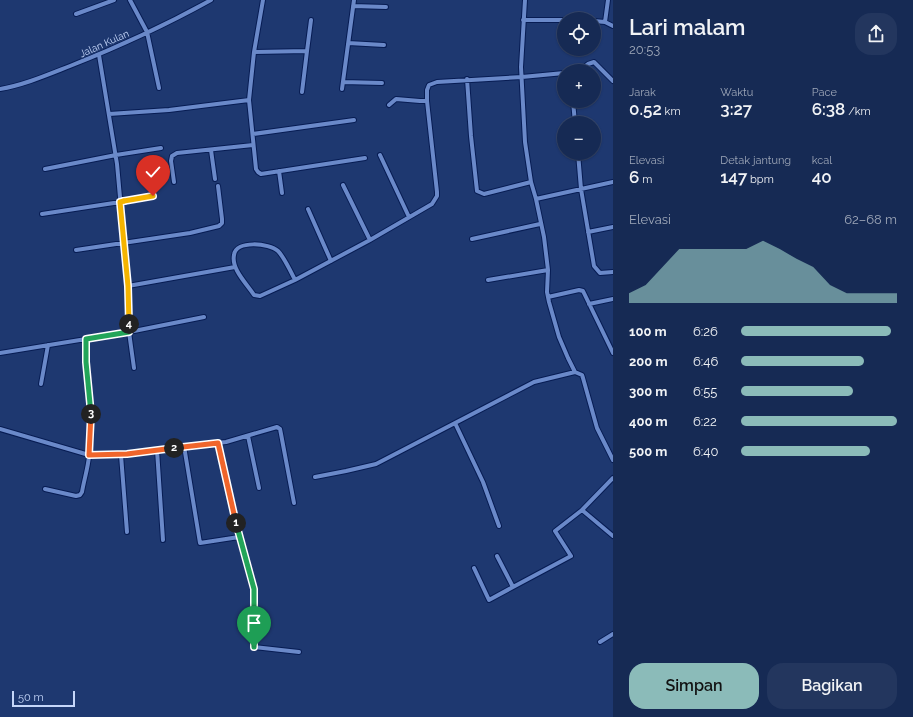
<!DOCTYPE html>
<html lang="id">
<head>
<meta charset="utf-8">
<style>
  body { margin:0; font-family:Raleway,sans-serif; background:#23365e; color:#f1f3f6; height:100vh; display:flex; flex-direction:column; font-size:15px; white-space:nowrap }
  * { box-sizing:border-box; margin:0 }
  p { font-size:13px; color:#9ea7b8 }
  .icon { flex:none; width:22px; height:22px; fill:none; stroke:currentColor; stroke-width:2; stroke-linecap:round; stroke-linejoin:round }
  .map { position:relative; flex:1; overflow:hidden }
  .side { display:flex; flex-direction:column; background:#162a54; width:300px }
  .side>* { flex:none }
  .fabs { position:absolute; left:557px; top:12px; display:grid; gap:8px }
  .fabs a { display:grid; place-items:center; width:44px; height:44px; border-radius:50%; background:#162a54; box-shadow:0 1px 3px #0004,0 0 0 1px #35466b; font-size:20px }
  .scale { position:absolute; left:12px; bottom:10px; width:63px; box-sizing:border-box; padding-left:4px; border:2px solid #c5d6f9; border-top:0; font-size:11px; line-height:14px; white-space:nowrap; color:#c5d6f9; -webkit-text-stroke:3px #1e3870; paint-order:stroke }
  .pin { position:absolute; display:grid; place-items:center; width:34px; height:34px; color:#fff; margin:-41px -17px; border-radius:50% 50% 50% 0; rotate:-45deg; box-shadow:0 0 4px #0007 }
  .pin .icon { rotate:45deg }
  .km { position:absolute; width:20px; height:20px; margin:-10px; border-radius:50%; background:#222; color:#fff; font-size:11px; line-height:20px; text-align:center }
  .round { display:grid; place-items:center; flex:none; width:42px; height:42px; border-radius:16px; background:#23365e }
  .headline { display:flex; align-items:center; justify-content:space-between; height:68px; padding:0 16px }
  h1 { font-size:22px; font-weight:600; line-height:30px }
  .stats { display:grid; grid-template-columns:repeat(3,1fr); gap:6px; height:68px; padding:4px 16px }
  .stats div { display:grid; align-content:center }
  .stats b { font-size:17px; font-weight:600 }
  .stats small { font-size:11px; font-weight:400 }
  .stats p { font-size:11px }
  .chart { height:112px; padding:8px 16px }
  .chart p { display:flex; justify-content:space-between }
  .chart svg { width:100%; height:72px; margin-top:4px; fill:#8bbbb9; opacity:.7 }
  .primary-button { display:flex; gap:8px; margin-top:auto; padding:8px 16px }
  .primary-button a { flex:1; height:46px; border-radius:16px; background:#8bbbb9; color:#111; font-size:16px; font-weight:600; line-height:46px; text-align:center }
  .primary-button a+a { background:#23365e; color:#f1f3f6 }
  ul { padding:0 16px; list-style:none; font-size:13px }
  li { display:grid; grid-template-columns:64px 48px 1fr; align-items:center; height:30px }
  li i { height:10px; border-radius:5px; background:#8bbbb9 }
  main { display:flex; flex:1; min-height:0 }
  .map>svg:first-child { display:block }
  .lines { fill:none; stroke-linecap:round; stroke-linejoin:round }
  .street-casing { stroke:#071c53; stroke-width:6 }
  .street { stroke:#6a89c9; stroke-width:4 }
  .split-1-casing { stroke:#fff; stroke-width:8 }
  .split-2-casing { stroke:#fff; stroke-width:8 }
  .split-3-casing { stroke:#fff; stroke-width:8 }
  .split-4-casing { stroke:#fff; stroke-width:8 }
  .split-5-casing { stroke:#fff; stroke-width:8 }
  .split-6-casing { stroke:#fff; stroke-width:8 }
  .split-1 { stroke:#22a559; stroke-width:5 }
  .split-2 { stroke:#f0652b; stroke-width:5 }
  .split-3 { stroke:#f0652b; stroke-width:5 }
  .split-4 { stroke:#22a559; stroke-width:5 }
  .split-5 { stroke:#f5b400; stroke-width:5 }
  .split-6 { stroke:#f5b400; stroke-width:5 }
  .labels { text-anchor:middle; stroke-width:3; stroke-linejoin:round; paint-order:stroke }
  .street-label { font-size:10px; fill:#c5d6f9; stroke:#1e3870 }
</style>
</head>
<body>
<main>
<div class="map">
<svg width="613" height="717" viewBox="0 0 613 717">
  <rect width="100%" height="100%" fill="#1e3870"/>
  <g class="lines">
    <g class="street-casing">
      <path id="street" d="M130,0l17,32 12,56
        M525,0l-4,67 4,75 6,40 5,17 8,38 4,33 -1,22 2,10 10,35 9,21 7,14 7,3 1,3 14,50 16,32
        M353,6l33,1
        M76,14l38,-14
        M523,20h41
        M594,21l11,1 3,-22
        M605,22l8,4
        M348,43l36,2
        M254,52l53,-1 4,-31
        M99,55l18,109 11,122 1,46 5,36
        M579,71l9,-7 6,-2 19,19
        M467,79l4,57 6,55 7,3 47,-12
        M343,82l39,1
        M0,89c24,-4 47,-14 70,-23 48,-19 96,-41 141,-66
        M342,89l12,-89
        M302,92l5,-41
        M249,100l7,69 2,3 3,2 104,-16
        M573,101l2,22
        M389,105l7,-6 24,2h7
        M109,114l60,-4 80,-10 5,-48 9,-52
        M253,134l101,-14
        M211,150l4,29
        M578,153l3,36 13,77 6,7 13,-1
        M380,155l29,62
        M45,169l71,-14 45,-7
        M279,171l3,22
        M174,182l-3,-21 1,-5 5,-3 76,-8
        M343,185l27,55
        M536,199l77,-17
        M308,209l23,52
        M42,214l111,-17
        M588,232l25,-5
        M472,239l68,-15
        M76,250l114,-17 29,-7 3,-3v-4l-4,-33
        M295,280c-4,-8 -11,-23 -17,-29 -9,-8 -42,-11 -44,4 -3,14 13,29 20,40l6,1 35,-16 75,-40 62,-36 5,-8v-4l-10,-91v-11l2,-5 8,-3 85,-5 42,-4
        M488,280l60,-10
        M128,286l107,-19
        M548,297l31,-7 4,1 30,62
        M589,304l24,-5
        M0,353l129,-21 75,-15
        M41,384l7,-39
        M0,429l89,26h25l112,-13 51,-15 3,2 1,5 13,69
        M248,436l11,52
        M218,443l21,94 14,52 1,58 45,5
        M184,446l16,97 39,-6
        M157,450l6,90
        M121,455l6,77
        M315,477l31,-6 30,-7 79,-41
        M613,478l-31,32 31,26
        M45,489l31,7 4,-1 2,-3c2,-12 6,-24 7,-36 5,-39 -3,-78 -3,-117
        M499,526l-16,-44 -28,-59 79,-41 41,-10
        M497,556l16,31 58,-31 -16,-25 27,-21
        M474,568l15,32 24,-13
        M600,642l13,-8"/>
    </g>
    <use href="#street" class="street"/>
  </g>
  <g class="lines">
    <g class="split-1-casing">
      <path id="split-1" d="M236,523l18,66v58"/>
    </g>
    <g class="split-2-casing">
      <path id="split-2" d="M174,448l44,-5 18,80"/>
    </g>
    <g class="split-3-casing">
      <path id="split-3" d="M91,414l-2,41 38,-1 47,-6"/>
    </g>
    <g class="split-4-casing">
      <path id="split-4" d="M91,414l-5,-52v-23l43,-7v-8"/>
    </g>
    <g class="split-5-casing">
      <path id="split-5" d="M124,201l-4,1 8,84 1,38"/>
    </g>
    <g class="split-6-casing">
      <path id="split-6" d="M124,201l29,-5"/>
    </g>
    <use href="#split-1" class="split-1"/>
    <use href="#split-2" class="split-2"/>
    <use href="#split-3" class="split-3"/>
    <use href="#split-4" class="split-4"/>
    <use href="#split-5" class="split-5"/>
    <use href="#split-6" class="split-6"/>
  </g>
  <g class="labels">
    <g class="street-label">
      <text transform="translate(104 43) rotate(-24)" y="4">Jalan Kulan</text>
    </g>
  </g>
</svg>
<div class="fabs">
<a><svg class="icon" aria-label="locate" viewBox="0 0 24 24"><circle cx="12" cy="12" r="6"/><path d="M12 2v4M12 18v4M2 12h4M18 12h4"/></svg></a>
<a>+</a>
<a>−</a>
</div>
<div class="scale">50 m</div>
<div class="pin" style="left:254px;top:647px;background:#1e9e55"><svg class="icon" aria-label="arrive" viewBox="0 0 24 24"><path d="M6 21V4h12l-3 4 3 4H6"/></svg></div>
<div class="pin" style="left:153px;top:196px;background:#d93025"><svg class="icon" aria-label="check" viewBox="0 0 24 24"><path d="M5 12l5 5 9-10"/></svg></div>
<b class="km" style="left:236px;top:523px">1</b>
<b class="km" style="left:174px;top:448px">2</b>
<b class="km" style="left:91px;top:414px">3</b>
<b class="km" style="left:129px;top:324px">4</b>
</div>
<section class="side">
<div class="headline"><div><h1>Lari malam</h1><p>20:53</p></div><a class="round"><svg class="icon" aria-label="share" viewBox="0 0 24 24"><path d="M12 15V3M7 8l5-5 5 5M5 13v7h14v-7"/></svg></a></div>
<div class="stats">
<div><p>Jarak</p><b>0.52<small> km</small></b></div>
<div><p>Waktu</p><b>3:27</b></div>
<div><p>Pace</p><b>6:38<small> /km</small></b></div>
</div>
<div class="stats">
<div><p>Elevasi</p><b>6<small> m</small></b></div>
<div><p>Detak jantung</p><b>147<small> bpm</small></b></div>
<div><p>kcal</p><b>40</b></div>
</div>
<div class="chart"><p><span>Elevasi</span>62–68 m</p>
<svg viewBox="0 0 160 44" preserveAspectRatio="none"><path d="M0 44V38L10 33L20 22L30 11L40 11L50 11L60 11L70 11L80 6L90 11L100 17L110 22L120 33L130 38L140 38L150 38L160 38V44z"/></svg>
</div>
<ul>
<li><b>100 m</b>6:26<i style="width:96%"></i></li>
<li><b>200 m</b>6:46<i style="width:79%"></i></li>
<li><b>300 m</b>6:55<i style="width:72%"></i></li>
<li><b>400 m</b>6:22<i style="width:100%"></i></li>
<li><b>500 m</b>6:40<i style="width:83%"></i></li>
</ul>
<div class="primary-button"><a>Simpan</a><a>Bagikan</a></div>
</section>
</main>
</body>
</html>
